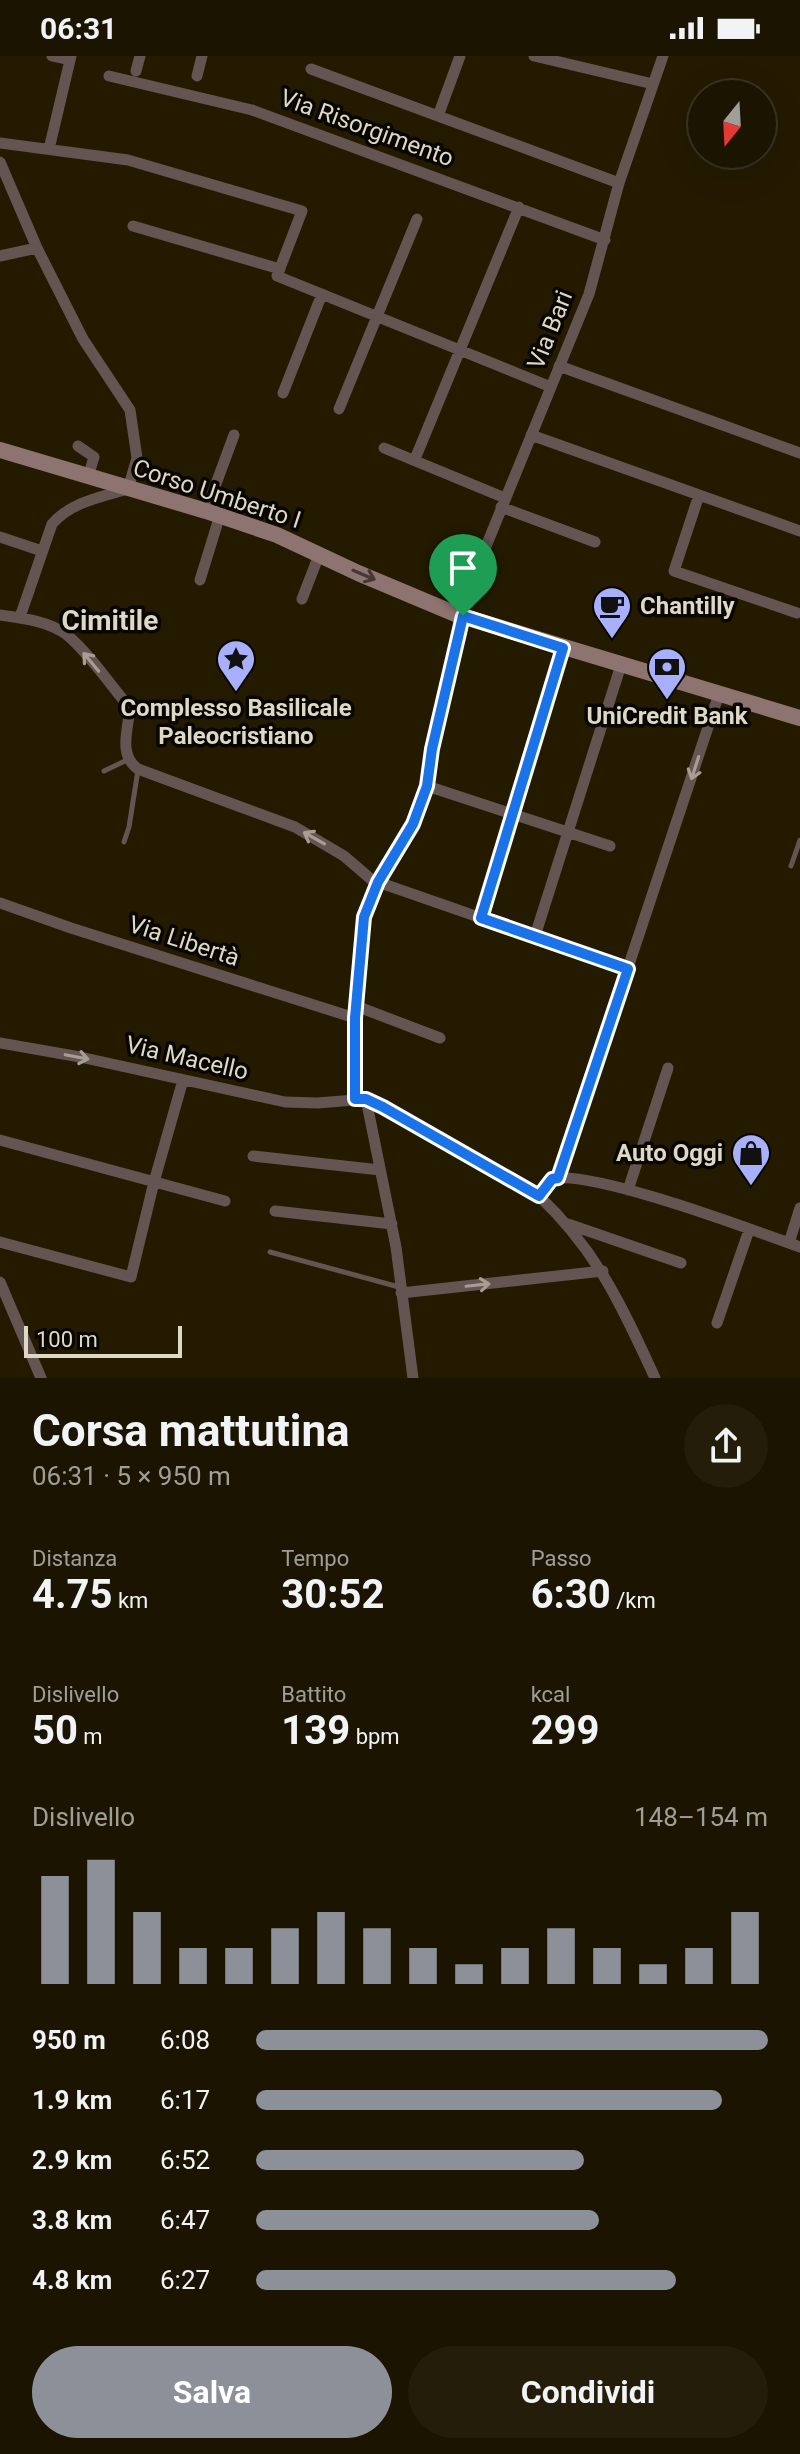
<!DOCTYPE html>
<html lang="it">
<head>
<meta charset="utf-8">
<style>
  body { margin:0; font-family:Roboto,sans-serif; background:#231d0a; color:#f1f3f6; height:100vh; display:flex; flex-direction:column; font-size:30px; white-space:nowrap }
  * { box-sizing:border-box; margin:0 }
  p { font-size:26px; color:#9f9e99 }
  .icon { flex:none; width:44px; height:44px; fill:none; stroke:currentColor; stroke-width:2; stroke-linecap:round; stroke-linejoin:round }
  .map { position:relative; height:1322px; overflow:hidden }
  .panel { display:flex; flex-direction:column; background:#1a1400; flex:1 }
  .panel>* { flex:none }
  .needle { width:52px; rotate:198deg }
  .tools { position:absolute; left:688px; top:24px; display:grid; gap:16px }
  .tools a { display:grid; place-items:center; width:88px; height:88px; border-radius:50%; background:#1a1400; box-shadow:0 8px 32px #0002,0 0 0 2px #383322; font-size:40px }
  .scale { position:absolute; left:24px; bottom:20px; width:158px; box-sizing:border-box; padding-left:8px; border:4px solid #ded8c7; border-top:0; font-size:22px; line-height:28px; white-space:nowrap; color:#ded8c7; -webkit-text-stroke:6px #090600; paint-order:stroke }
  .pin { position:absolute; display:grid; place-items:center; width:68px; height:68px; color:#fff; margin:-82px -34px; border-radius:50% 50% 50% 0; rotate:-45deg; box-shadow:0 0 8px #0007 }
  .pin .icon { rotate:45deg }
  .round { display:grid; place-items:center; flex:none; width:84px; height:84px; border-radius:42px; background:#231d0a }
  .overview { display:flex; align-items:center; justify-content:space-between; height:136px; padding:0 32px }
  h1 { font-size:44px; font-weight:700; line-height:60px }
  .figures { display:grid; grid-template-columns:repeat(3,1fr); gap:12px; height:136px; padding:8px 32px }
  .figures div { display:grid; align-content:center }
  .figures b { font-size:40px; font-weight:700 }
  .figures small { font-size:22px; font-weight:400 }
  .figures p { font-size:22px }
  .chart { height:224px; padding:16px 32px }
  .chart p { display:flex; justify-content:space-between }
  .chart svg { width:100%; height:144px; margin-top:8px; stroke:#8c9099; stroke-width:6 }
  .action { display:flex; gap:16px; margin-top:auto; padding:16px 32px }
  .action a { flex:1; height:92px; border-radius:48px; background:#8c9099; color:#fff; font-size:32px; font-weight:700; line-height:92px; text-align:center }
  .action a+a { background:#231d0a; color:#f1f3f6 }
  ul { padding:0 32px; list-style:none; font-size:26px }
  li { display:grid; grid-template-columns:128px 96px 1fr; align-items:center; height:60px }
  li i { height:20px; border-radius:10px; background:#8c9099 }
  .status { display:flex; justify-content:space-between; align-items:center; height:56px; padding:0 40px; background:#1a1400; direction:ltr }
  .status svg { height:22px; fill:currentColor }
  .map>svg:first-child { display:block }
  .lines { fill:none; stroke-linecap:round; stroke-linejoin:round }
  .service { stroke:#645452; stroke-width:5 }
  .minor { stroke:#645452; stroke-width:11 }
  .secondary { stroke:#8e7471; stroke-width:16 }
  .oneway { stroke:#453733 }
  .oneway2 { stroke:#a79d92 }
  .route-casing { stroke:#fff; stroke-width:16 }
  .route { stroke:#1a73e8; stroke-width:10 }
  .labels { text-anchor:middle; stroke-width:7; stroke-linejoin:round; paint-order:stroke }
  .street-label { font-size:24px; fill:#ded8c7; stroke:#090600 }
  .poi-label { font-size:24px; font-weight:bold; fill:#ded8c7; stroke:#090600 }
  .quarter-label { font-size:28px; font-weight:bold; fill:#ded8c7; stroke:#090600 }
</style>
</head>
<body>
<div class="status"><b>06:31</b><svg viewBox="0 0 49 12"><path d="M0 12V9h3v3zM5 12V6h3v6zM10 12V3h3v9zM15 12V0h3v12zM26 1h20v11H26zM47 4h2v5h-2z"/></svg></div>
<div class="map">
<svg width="800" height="1322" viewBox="0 0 800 1322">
  <rect width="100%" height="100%" fill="#231a00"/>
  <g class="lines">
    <path class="service" d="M104,715l23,-11
      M124,786l5,-15 9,-57
      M791,810l9,-26
      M270,1196l129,35"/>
    <path class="minor" d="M52,0l18,4
      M534,0l119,28
      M311,13l308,114
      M136,15l4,-15
      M109,20l143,34 353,130
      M197,20l5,-20
      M438,60l22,-60
      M0,87l128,17 174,51 -25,65 274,111
      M49,93l22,-93
      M0,106l37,86 46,91 47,71 7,48 -9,31c-27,8 -57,13 -76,35l-32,93
      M133,170l147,43
      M0,200l37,-8
      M559,310l241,87
      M283,337l39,-99
      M339,353l78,-190
      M531,379l269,96
      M78,390l16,11 -6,20
      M384,392l121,50
      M415,403l104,-252
      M699,439l-25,76 123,42
      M501,451l94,35
      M206,455l28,-76
      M0,481l42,14
      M200,524l20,-65
      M302,543l17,-44
      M0,559c22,3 49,6 67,20 22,18 44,51 63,73 -2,21 -12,47 8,61l157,58 49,29 28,24 256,89
      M458,559l131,-321 30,-111 44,-127
      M427,730l183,60
      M0,847l71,25 284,90
      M481,862l82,-270
      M535,880l86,-271
      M356,950l84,32
      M0,987l80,14 205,45 33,1 48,-4 17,8 156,89c58,55 83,110 116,182
      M355,1043v-81l9,-101 14,-35 35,-58 14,-38 5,-37 31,-133
      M366,1043l30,148 17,131
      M0,1084l225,61
      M253,1100l127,14
      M558,1122l161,-484
      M628,1134l40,-122
      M539,1140l13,-17c39,-10 203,52 248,68
      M275,1155l117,13
      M568,1168l113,39
      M0,1186l131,35 23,-95 29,-102
      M789,1187l11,-35
      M0,1226l41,96
      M401,1237l202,-22
      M717,1267l32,-93"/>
    <path class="secondary" d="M0,394l206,61 71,24 81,38 100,42 342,103"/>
  </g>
  <defs><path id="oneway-shaft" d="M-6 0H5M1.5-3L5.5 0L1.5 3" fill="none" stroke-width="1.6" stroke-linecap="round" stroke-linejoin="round" transform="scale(2)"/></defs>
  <use class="oneway" href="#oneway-shaft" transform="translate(364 519) rotate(23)"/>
  <g class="oneway2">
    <use href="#oneway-shaft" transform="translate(91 606) rotate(-130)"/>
    <use href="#oneway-shaft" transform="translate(695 712) rotate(108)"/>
    <use href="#oneway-shaft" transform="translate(314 782) rotate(-151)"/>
    <use href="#oneway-shaft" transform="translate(77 1001) rotate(11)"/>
    <use href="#oneway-shaft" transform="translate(478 1229) rotate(-6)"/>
  </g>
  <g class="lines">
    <g class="route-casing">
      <path id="route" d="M463,560l100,32 -82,270 147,51 -70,209 -6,1 -13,17 -156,-89 -17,-8h-11v-81l9,-101 14,-35 35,-58 14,-38 5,-37z"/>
    </g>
    <use href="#route" class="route"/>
  </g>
  <defs>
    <g id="cafe-pin" transform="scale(2)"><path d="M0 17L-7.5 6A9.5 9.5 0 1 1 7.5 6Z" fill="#a8b0fc" stroke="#090600"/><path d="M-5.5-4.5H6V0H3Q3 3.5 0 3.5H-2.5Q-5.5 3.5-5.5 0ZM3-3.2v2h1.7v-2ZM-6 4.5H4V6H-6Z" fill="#111"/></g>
    <g id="sight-pin" transform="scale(2)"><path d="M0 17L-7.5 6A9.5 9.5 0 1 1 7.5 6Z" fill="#a8b0fc" stroke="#090600"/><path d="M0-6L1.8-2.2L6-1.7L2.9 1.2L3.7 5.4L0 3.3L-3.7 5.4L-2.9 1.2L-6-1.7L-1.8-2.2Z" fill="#111"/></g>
    <g id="bank-pin" transform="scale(2)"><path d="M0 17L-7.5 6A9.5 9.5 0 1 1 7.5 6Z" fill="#a8b0fc" stroke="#090600"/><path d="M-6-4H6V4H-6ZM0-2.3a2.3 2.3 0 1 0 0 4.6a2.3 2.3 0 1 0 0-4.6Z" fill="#111"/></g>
    <g id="shop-pin" transform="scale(2)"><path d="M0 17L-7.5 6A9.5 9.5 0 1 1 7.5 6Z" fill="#a8b0fc" stroke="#090600"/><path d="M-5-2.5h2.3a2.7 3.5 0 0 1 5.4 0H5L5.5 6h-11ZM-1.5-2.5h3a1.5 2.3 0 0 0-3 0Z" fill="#111"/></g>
  </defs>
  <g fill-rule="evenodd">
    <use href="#cafe-pin" x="612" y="550"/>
    <use href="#sight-pin" x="236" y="603"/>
    <use href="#bank-pin" x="667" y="611"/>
    <use href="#shop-pin" x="751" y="1097"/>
  </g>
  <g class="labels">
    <g class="street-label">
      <text transform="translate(367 72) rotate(20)" y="8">Via Risorgimento</text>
      <text transform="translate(550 274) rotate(-68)" y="8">Via Bari</text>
      <text transform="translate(217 438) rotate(18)" y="8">Corso Umberto I</text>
      <text transform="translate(184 885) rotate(18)" y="8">Via Libertà</text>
      <text transform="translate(187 1002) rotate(13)" y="8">Via Macello</text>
    </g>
    <g class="poi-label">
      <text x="640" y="558" text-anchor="start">Chantilly</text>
      <text x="236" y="660">Complesso Basilicale<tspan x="236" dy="28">Paleocristiano</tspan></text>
      <text x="667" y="668">UniCredit Bank</text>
      <text x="723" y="1105" text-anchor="end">Auto Oggi</text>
    </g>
    <g class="quarter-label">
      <text x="110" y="574">Cimitile</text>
    </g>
  </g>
</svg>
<div class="tools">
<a><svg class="needle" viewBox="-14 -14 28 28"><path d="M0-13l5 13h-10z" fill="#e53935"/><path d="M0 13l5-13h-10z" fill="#9f9e99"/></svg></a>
</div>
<div class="scale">100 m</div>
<div class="pin" style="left:463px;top:560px;background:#1e9e55"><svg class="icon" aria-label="arrive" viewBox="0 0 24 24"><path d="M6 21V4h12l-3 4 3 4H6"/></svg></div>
</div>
<section class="panel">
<div class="overview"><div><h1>Corsa mattutina</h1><p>06:31 · 5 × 950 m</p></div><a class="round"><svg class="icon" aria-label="share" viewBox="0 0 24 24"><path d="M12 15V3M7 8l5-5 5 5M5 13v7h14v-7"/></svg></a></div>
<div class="figures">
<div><p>Distanza</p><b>4.75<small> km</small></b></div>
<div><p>Tempo</p><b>30:52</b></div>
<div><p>Passo</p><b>6:30<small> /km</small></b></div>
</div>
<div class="figures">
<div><p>Dislivello</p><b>50<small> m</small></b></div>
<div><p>Battito</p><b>139<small> bpm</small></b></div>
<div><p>kcal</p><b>299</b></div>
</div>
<div class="chart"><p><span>Dislivello</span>148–154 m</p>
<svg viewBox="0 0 160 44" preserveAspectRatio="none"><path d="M5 44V11M15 44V6M25 44V22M35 44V33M45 44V33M55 44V27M65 44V22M75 44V27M85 44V33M95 44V38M105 44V33M115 44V27M125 44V33M135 44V38M145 44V33M155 44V22"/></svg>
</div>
<ul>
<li><b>950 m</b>6:08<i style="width:100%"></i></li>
<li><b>1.9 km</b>6:17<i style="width:91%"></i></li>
<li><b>2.9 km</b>6:52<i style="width:64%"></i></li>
<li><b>3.8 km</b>6:47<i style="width:67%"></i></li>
<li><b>4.8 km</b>6:27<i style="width:82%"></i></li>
</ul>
<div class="action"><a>Salva</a><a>Condividi</a></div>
</section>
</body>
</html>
